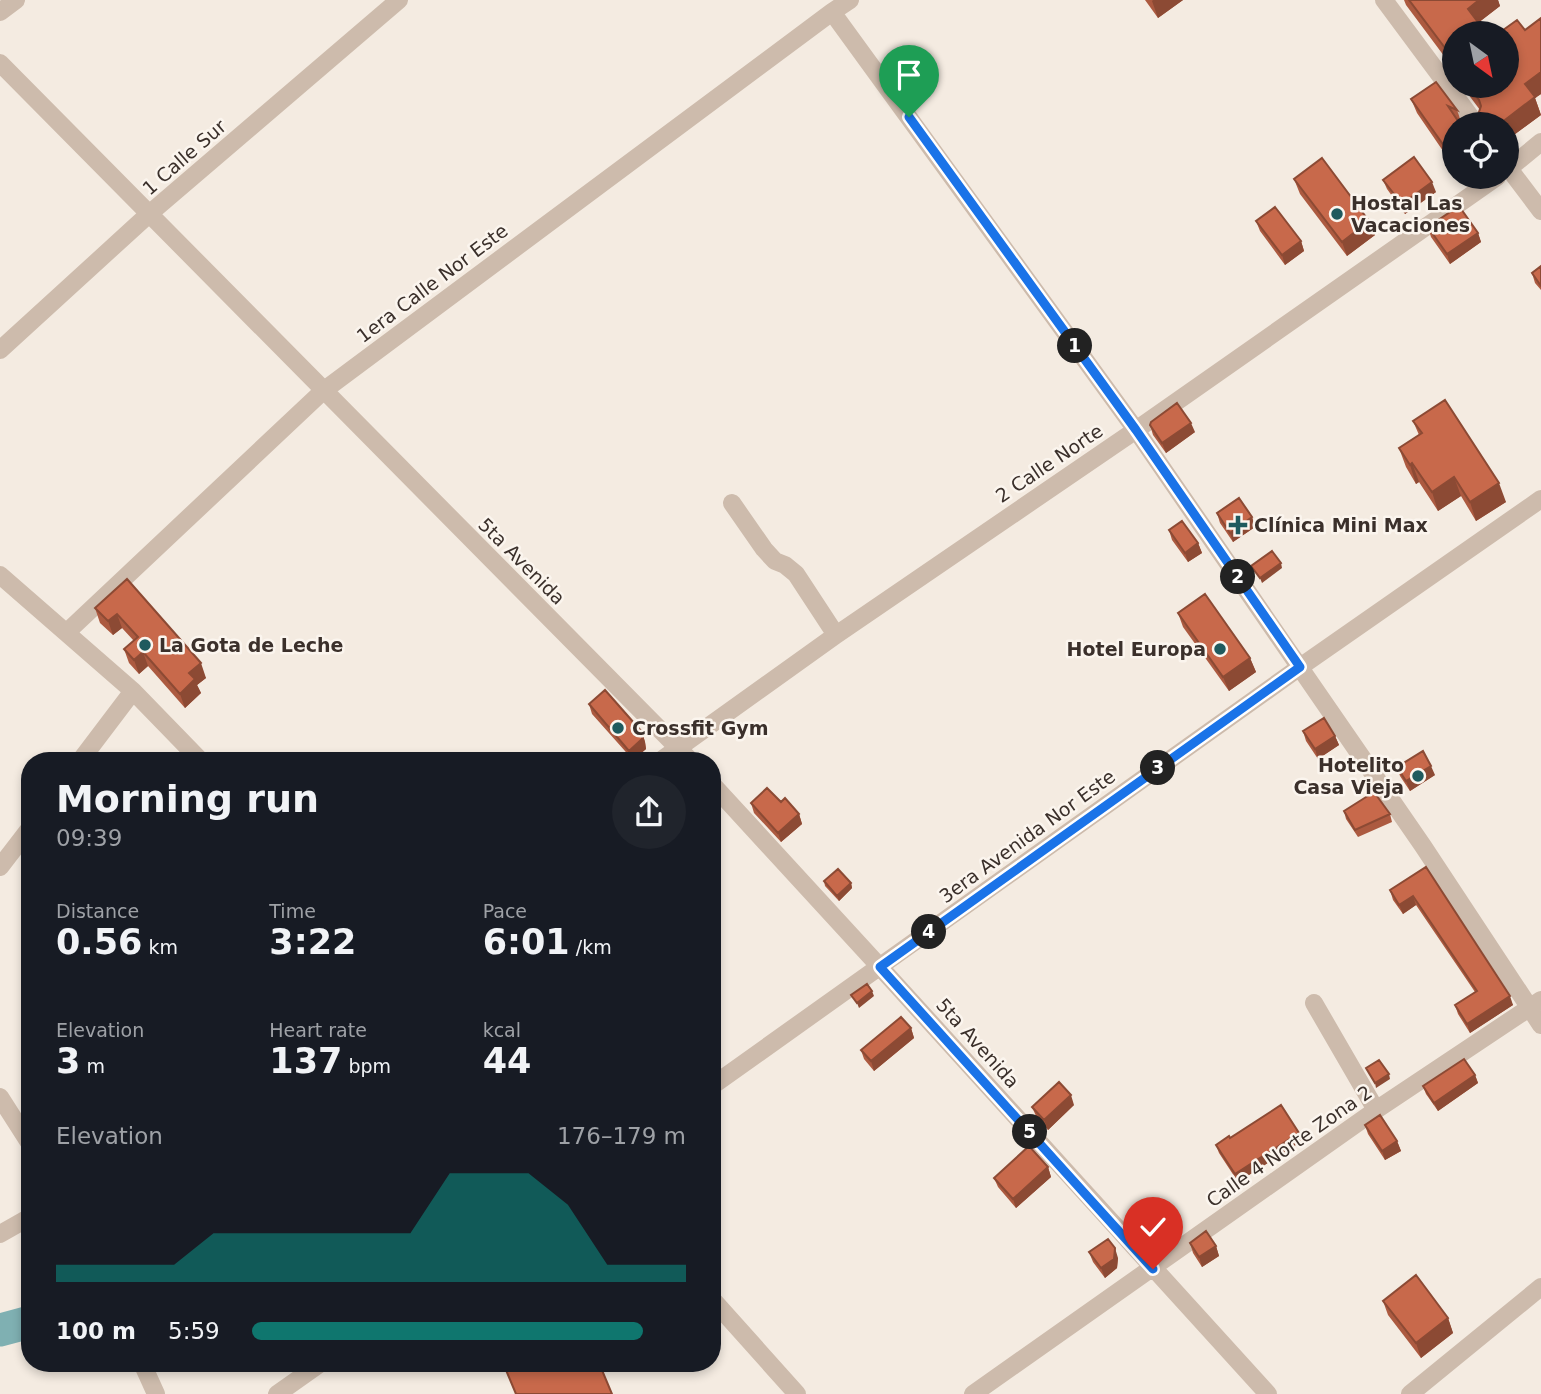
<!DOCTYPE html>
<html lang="en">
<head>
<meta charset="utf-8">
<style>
  body { margin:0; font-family:"DejaVu Sans",sans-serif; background:#20242c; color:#f1f3f6; height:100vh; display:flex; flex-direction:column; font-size:26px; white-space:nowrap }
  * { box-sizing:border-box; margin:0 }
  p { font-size:23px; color:#9ea1a6 }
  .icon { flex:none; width:38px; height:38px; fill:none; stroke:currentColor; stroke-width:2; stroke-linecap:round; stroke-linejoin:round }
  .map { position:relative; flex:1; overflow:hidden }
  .details { position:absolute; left:21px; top:752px; width:700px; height:620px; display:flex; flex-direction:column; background:#171b24; border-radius:28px; box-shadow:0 4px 10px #0003 }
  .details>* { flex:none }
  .needle { width:46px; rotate:147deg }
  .tools { position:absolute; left:1442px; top:21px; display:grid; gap:14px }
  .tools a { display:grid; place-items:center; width:77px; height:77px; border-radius:50%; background:#171b24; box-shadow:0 4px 10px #0003; font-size:35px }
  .pin { position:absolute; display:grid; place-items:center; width:60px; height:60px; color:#fff; margin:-72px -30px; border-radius:50% 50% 50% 0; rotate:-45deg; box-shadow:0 0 7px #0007 }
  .pin .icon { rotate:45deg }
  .km { position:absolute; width:35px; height:35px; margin:-18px; border-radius:50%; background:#222; color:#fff; font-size:19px; line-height:35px; text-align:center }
  .round { display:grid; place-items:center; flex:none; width:74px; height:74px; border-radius:37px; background:#20242c }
  .headline { display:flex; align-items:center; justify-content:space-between; height:119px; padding:0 35px }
  h1 { font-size:38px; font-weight:700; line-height:52px }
  .figures { display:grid; grid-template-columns:repeat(3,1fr); gap:10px; height:119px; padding:7px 35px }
  .figures div { display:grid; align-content:center }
  .figures b { font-size:35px; font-weight:700 }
  .figures small { font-size:19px; font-weight:400 }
  .figures p { font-size:19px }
  .chart { height:196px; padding:14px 35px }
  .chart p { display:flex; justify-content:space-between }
  .chart svg { width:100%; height:126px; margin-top:7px; fill:#0f766e; opacity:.7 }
  ul { padding:0 35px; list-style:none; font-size:23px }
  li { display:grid; grid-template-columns:112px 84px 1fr; align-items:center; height:52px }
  li i { height:18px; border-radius:9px; background:#0f766e }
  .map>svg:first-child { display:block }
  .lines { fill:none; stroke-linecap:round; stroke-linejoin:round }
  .river { stroke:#7fb0b2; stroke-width:33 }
  .minor { stroke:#cdbbac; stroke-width:18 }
  .wall { fill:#ac5a40 }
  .shaded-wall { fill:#8c4a34 }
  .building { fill:#c8694b; stroke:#8c4a34; stroke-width:2 }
  .route-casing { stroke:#fff; stroke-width:14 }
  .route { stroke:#1a73e8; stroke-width:9 }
  .poi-dot { fill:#1f5a5e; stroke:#fbf5ee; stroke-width:2.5 }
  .labels { text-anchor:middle; stroke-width:5; stroke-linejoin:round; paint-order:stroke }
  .street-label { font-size:19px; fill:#3b302b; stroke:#fbf5ee }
  .poi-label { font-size:19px; font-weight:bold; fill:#3b302b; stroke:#fbf5ee; text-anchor:start }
</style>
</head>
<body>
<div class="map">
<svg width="1541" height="1394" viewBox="0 0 1541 1394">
  <rect width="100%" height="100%" fill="#f4ebe1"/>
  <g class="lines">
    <path class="river" d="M0,1330l30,-8"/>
    <path class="minor" d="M1384,0l92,124
      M0,12l16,-12
      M832,12l304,418 287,416 118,179
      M0,63l691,698
      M1507,166l34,45
      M1507,170l34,-28
      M0,350l149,-136 250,-214
      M732,503l32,46 11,12 10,4 11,9 40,61
      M0,575l133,116 68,70
      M67,632l256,-241 509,-379 18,-12
      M80,761l53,-70
      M660,761l176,-126 300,-205 361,-253
      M712,784l168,183 388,427
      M0,867l30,-39
      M1314,1003l62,107
      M712,1086l588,-419 241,-168
      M0,1097l30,47
      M0,1234l30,-17
      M712,1299l85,95
      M142,1363l14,31
      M277,1394l44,-31
      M973,1394l403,-284 165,-110
      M1410,1394l131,-107"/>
  </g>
  <path class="wall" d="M1145,0h38l-25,18z
    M1404,0h94l2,6 -22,17 -24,10v43l-4,-12 -44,-59z
    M1541,18v76l-6,4 6,17 -34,25v-16h-26l-3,-9 2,-5 -18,-24h45l18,-56z
    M1436,82l21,28 5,14 -3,-1 -5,1v43l-37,-54 -6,-14z
    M1294,179l75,42 6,14 -28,21 -47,-62z
    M1383,180l53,12 -31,22 -18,-25z
    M1256,221l45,20 3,10 -19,14 -25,-34z
    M1428,227l50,6 3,9 -31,22 -19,-27z
    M1541,266v24l-6,-7 -3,-10z
    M1413,421l93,81 -30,19 -15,-25 -23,15 -19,-29 -3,2 -10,-17 -7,-19 20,-13z
    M1150,425l45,7 -29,21 -13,-18z
    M1217,513l35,4 3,10 -22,15 -13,-19z
    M1169,530l29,13 4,10 -14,9 -16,-22z
    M127,579l79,99 -9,7 4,8 -16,15 -37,-42 -9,8 -10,-11 -5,-14 10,-8 -12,-13 -9,7 -13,-12 -5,-15z
    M1178,613l72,45 6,14 -27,19 -46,-64z
    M589,704l53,28 3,10 1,7 -13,11 -41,-46z
    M1303,731l32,5 4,9 -21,14 -12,-18z
    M1397,767l38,8 -25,16 -10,-15z
    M781,802l18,12 3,10 -21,18 -27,-29 -3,-10z
    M1344,811l46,3 2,8 -34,15 -12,-18z
    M1426,867l87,138 -43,28 -12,-19 -3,-9 20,-13 -59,-87 -13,9 -10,-14 -3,-10z
    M824,881l27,2 1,5 -13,13 -14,-15z
    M911,1028l3,10 -40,33 -10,-12 -3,-9z
    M1475,1075l3,8 -40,28 -12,-17 -3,-8z
    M1074,1105l-26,25 -12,-14 -4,-9z
    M1365,1125l32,16 4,10 -16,9 -17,-26z
    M1299,1133l3,8 -64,41 -19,-29 -3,-8 14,-7z
    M1048,1167l3,10 -35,31 -18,-21 -4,-9z
    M1190,1243l26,3 3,10 -17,11 -9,-14z
    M1089,1252l29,6 -1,10 -12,10 -12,-16z
    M1383,1301l65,17 5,15 -32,25 -33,-43z"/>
  <path class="shaded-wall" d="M1153,0h30l-25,18 -6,-17z
    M1479,0h19l2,6 -26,20 -6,-17z
    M1541,72v22l-6,4 6,17 -34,25v-16h-6v-1l24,-39z
    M1432,182l4,10 -31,22 -3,-10z
    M1369,221l6,14 -28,21 -5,-14z
    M1478,233l3,9 -31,22 -3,-10z
    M1301,241l3,10 -19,14 -3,-10z
    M1191,423l4,9 -29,21 -4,-10z
    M1412,463l7,19 -3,2 -6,-19z
    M1454,477l7,19 -23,15 -6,-19z
    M1499,483l7,19 -30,19 -6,-19z
    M1252,517l3,10 -22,15 -3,-9z
    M1198,543l4,10 -14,9 -3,-9z
    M1281,563l1,5 -20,15 -2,-5z
    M117,614l5,14 -9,7 -5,-14z
    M143,652l5,14 -9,8 -5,-14z
    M1250,658l6,14 -27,19 -6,-14z
    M201,663l5,15 -9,7 4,8 -16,15 -5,-14 9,-21z
    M642,732l3,10 1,7 -13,11 -4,-9z
    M1335,736l4,9 -21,14 -3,-10z
    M1431,766l4,9 -25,16 -4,-10z
    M799,814l3,10 -21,18 -3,-9z
    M851,883l1,5 -13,13 -2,-5z
    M1413,896l3,9 -13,9 -4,-9z
    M872,991l2,5 -15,12 -2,-5z
    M1510,996l3,9 -43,28 -3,-9z
    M911,1028l3,10 -40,33 -3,-10z
    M1389,1074l1,5 -14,9 -1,-5z
    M1475,1075l3,8 -40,28 -4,-8z
    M1071,1095l3,10 -26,25 -4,-10z
    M1299,1133l3,8 -64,41 -3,-8z
    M1397,1141l4,10 -16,9 -3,-9z
    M1048,1167l3,10 -35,31 -3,-9z
    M1216,1246l3,10 -17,11 -3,-10z
    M1115,1248l3,10 -1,10 -12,10 -4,-10z
    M1448,1318l5,15 -32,25 -5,-15z"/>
  <path class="building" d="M1409,0h70l-11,9 18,24h-32v34l-6,-9 3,-2z
    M1541,18v54l-16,12 10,13 -34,26 -23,-8 3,-9 -2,-6 -11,-14h39v-53h-8l18,-13 8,10z
    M1436,82l21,28 -9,-4 12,18h-6v36l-43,-61z
    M1414,157l18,25 -30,22 -19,-24z
    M1322,158l47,63 -27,21 -48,-63z
    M1459,206l19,27 -31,21 -19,-27z
    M1275,207l26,34 -19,14 -26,-34z
    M1541,266v20l-9,-13z
    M1445,400l54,83 -29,19 -16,-25 -22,15 -20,-29 -2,2 -11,-17 23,-15 -9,-12z
    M1177,403l14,20 -29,20 -12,-18 1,-3z
    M1239,498l13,19 -22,16 -13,-20z
    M1182,521l16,22 -13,10 -16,-23z
    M1272,551l9,12 -21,15 -9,-12z
    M127,579l74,84 -12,10 6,6 -15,15 -37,-42 -9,8 -10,-11 14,-12 -21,-23 -9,7 -13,-13z
    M1205,594l45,64 -27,19 -45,-64z
    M605,690l37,42v7l-13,12 -40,-47z
    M1324,718l11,18 -20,13 -12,-18z
    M1423,751l8,15 -25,15 -9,-14z
    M767,788l14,14 4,-4 14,16 -21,19 -27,-30z
    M1374,792l16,22 -35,16 -11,-19z
    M1426,867l84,129 -43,28 -12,-19 22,-14 -64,-95 -14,9 -9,-15z
    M838,869l13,14 -14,13 -13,-15z
    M867,984l5,7 -15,12 -6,-8z
    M901,1017l10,11 -40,33 -10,-11z
    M1464,1059l11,16 -41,28 -11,-17z
    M1379,1060l10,14 -14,9 -9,-15z
    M1059,1082l12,13 -27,25 -12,-13z
    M1281,1105l18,28 -64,41 -19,-29 13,-9 1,2z
    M1380,1115l17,26 -15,10 -17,-26z
    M1029,1146l19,21 -35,32 -19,-21z
    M1206,1231l10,15 -17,11 -9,-14z
    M1108,1239l7,9 -1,11 -13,9 -12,-16z
    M1416,1275l32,43 -32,25 -33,-42z
    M503,1363h96l13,31h-96z"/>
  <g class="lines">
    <g class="route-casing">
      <path id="route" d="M909,117l227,313 164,237 -420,300 273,302"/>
    </g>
    <use href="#route" class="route"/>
  </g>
  <g class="poi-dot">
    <circle cx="1337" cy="214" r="7"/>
    <path d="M1234.5 514.5h7v7h7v7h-7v7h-7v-7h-7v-7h7z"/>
    <circle cx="145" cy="645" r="7"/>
    <circle cx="1220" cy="649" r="7"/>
    <circle cx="618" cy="728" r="7"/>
    <circle cx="1418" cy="776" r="7"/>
  </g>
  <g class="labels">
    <g class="street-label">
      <text transform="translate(184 157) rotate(-41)" y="7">1 Calle Sur</text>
      <text transform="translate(432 283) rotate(-37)" y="7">1era Calle Nor Este</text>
      <text transform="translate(1049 463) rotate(-34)" y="7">2 Calle Norte</text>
      <text transform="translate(522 561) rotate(45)" y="7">5ta Avenida</text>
      <text transform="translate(1027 836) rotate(-36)" y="7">3era Avenida Nor Este</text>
      <text transform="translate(978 1043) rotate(48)" y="7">5ta Avenida</text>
      <text transform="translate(1289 1146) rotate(-35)" y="7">Calle 4 Norte Zona 2</text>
    </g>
    <g class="poi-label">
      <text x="1351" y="210">Hostal Las<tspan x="1351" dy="22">Vacaciones</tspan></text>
      <text x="1254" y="532">Clínica Mini Max</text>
      <text x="159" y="652">La Gota de Leche</text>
      <text x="1206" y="656" text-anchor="end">Hotel Europa</text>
      <text x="632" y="735">Crossfit Gym</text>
      <text x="1404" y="772" text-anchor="end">Hotelito<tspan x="1404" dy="22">Casa Vieja</tspan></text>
    </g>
  </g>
</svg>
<div class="tools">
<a><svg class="needle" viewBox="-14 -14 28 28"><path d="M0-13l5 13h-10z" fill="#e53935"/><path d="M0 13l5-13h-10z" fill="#9ea1a6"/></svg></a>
<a><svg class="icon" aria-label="locate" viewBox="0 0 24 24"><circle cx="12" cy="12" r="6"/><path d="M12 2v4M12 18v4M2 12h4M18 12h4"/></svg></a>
</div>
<div class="pin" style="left:909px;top:117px;background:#1e9e55"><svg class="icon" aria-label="arrive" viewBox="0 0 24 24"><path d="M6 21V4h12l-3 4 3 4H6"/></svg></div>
<div class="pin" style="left:1153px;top:1269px;background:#d93025"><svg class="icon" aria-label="check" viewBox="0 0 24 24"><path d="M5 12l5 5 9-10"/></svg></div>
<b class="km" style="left:1075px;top:346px">1</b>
<b class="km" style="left:1238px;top:577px">2</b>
<b class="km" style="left:1158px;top:768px">3</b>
<b class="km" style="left:929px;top:932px">4</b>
<b class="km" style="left:1030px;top:1132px">5</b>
<section class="details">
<div class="headline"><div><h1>Morning run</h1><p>09:39</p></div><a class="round"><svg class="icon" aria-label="share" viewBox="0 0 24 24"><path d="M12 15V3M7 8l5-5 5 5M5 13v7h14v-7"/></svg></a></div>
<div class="figures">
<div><p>Distance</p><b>0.56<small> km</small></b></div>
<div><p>Time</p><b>3:22</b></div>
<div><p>Pace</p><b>6:01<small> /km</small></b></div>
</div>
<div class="figures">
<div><p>Elevation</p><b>3<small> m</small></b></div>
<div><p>Heart rate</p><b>137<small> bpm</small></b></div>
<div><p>kcal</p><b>44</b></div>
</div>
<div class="chart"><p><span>Elevation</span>176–179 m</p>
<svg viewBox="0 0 160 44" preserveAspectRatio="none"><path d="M0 44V38L10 38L20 38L30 38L40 27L50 27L60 27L70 27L80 27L90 27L100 6L110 6L120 6L130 17L140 38L150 38L160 38V44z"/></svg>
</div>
<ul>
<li><b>100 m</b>5:59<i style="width:90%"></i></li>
</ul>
</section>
</div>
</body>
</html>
